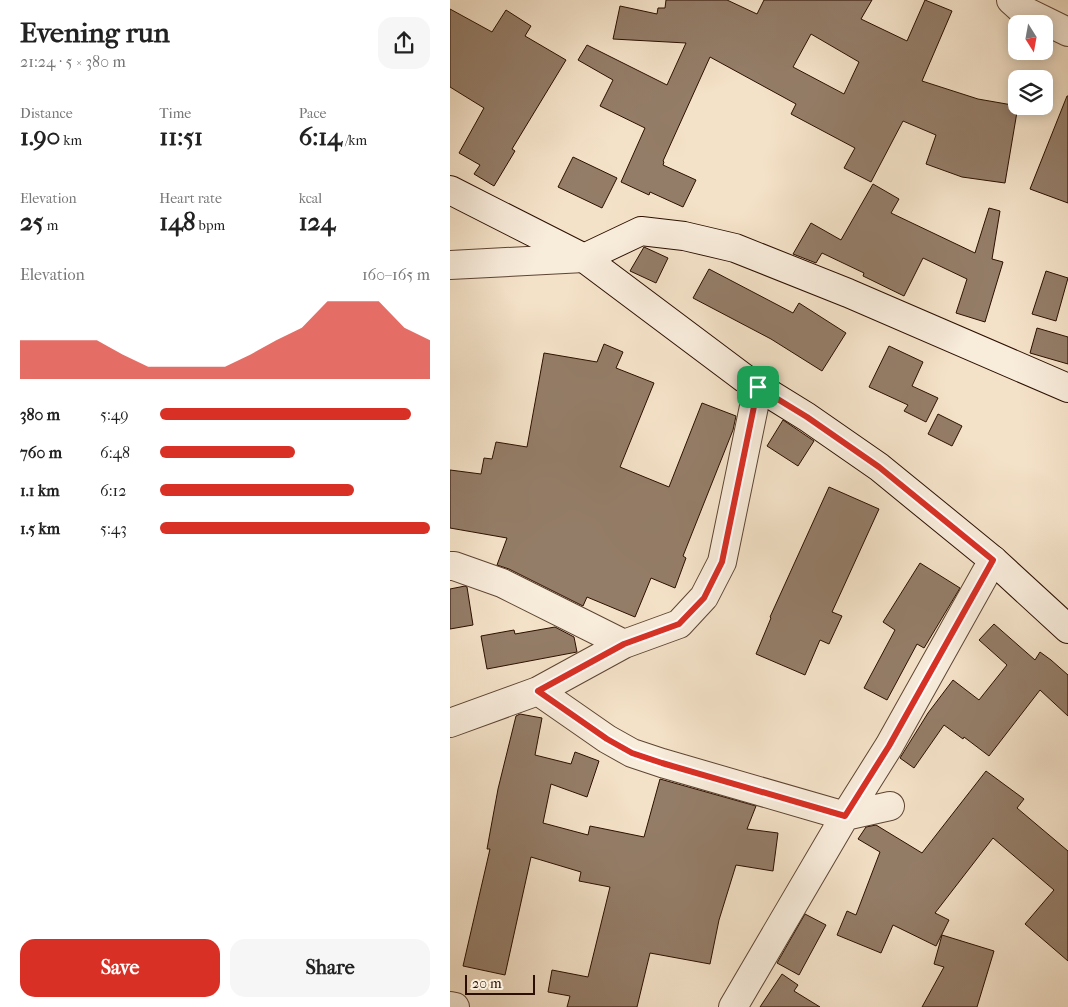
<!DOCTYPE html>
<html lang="en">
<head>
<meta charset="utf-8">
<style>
  body { margin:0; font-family:"IM FELL French Canon",serif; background:#f6f6f6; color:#222; height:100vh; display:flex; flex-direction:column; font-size:19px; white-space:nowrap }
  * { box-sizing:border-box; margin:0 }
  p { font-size:16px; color:#767676 }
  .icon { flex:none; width:28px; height:28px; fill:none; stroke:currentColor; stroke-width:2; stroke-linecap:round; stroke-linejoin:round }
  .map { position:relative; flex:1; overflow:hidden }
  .details { display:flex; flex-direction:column; background:#fff; width:450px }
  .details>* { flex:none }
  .needle { width:32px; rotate:169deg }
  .buttons { position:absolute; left:558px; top:15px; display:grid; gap:10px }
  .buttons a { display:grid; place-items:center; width:45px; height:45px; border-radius:10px; background:#fff; box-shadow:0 2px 12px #0003; font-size:25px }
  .scale { position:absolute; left:15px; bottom:12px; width:70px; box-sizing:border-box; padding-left:5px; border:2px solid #2c0f00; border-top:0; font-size:14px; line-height:18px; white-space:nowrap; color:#2c0f00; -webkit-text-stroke:4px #f8ecdb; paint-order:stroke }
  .pin { position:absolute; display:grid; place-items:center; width:42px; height:42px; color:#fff; margin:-21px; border-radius:10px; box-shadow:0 2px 8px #0006 }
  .round { display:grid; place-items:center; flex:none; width:52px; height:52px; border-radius:15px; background:#f6f6f6 }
  .summary { display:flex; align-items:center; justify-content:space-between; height:85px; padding:0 20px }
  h1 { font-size:28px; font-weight:700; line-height:38px }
  .stats { display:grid; grid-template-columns:repeat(3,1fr); gap:8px; height:85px; padding:5px 20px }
  .stats div { display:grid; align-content:center }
  .stats b { font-size:25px; font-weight:700 }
  .stats small { font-size:14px; font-weight:400 }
  .stats p { font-size:14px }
  .chart { height:140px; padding:10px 20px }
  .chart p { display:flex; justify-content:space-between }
  .chart svg { width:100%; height:90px; margin-top:5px; fill:#d93025; opacity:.7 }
  .cta { display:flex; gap:10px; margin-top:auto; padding:10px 20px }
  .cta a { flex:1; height:58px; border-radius:15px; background:#d93025; color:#fff; font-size:20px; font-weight:700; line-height:58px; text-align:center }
  .cta a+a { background:#f6f6f6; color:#222 }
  ul { padding:0 20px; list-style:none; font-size:16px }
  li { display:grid; grid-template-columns:80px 60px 1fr; align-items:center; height:38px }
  li i { height:12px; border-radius:6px; background:#d93025 }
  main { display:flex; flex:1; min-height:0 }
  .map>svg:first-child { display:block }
  .building { fill:#947d68; stroke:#2c0f00; fill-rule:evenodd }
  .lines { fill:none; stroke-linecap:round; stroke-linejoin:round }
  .street-casing { stroke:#5e4432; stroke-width:30 }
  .secondary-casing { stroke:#2c0f00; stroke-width:30 }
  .street { stroke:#f8ecdb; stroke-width:28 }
  .secondary { stroke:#f8ecdb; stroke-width:28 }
  .route-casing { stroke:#fff; stroke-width:10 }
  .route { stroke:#d93025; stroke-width:6 }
</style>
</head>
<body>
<main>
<section class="details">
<div class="summary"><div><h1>Evening run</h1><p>21:24 · 5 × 380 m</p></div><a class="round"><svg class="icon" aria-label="share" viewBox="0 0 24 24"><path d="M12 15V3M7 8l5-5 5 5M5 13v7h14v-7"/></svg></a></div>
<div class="stats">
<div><p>Distance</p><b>1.90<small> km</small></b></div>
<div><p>Time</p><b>11:51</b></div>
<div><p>Pace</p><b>6:14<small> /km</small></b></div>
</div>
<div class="stats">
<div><p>Elevation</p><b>25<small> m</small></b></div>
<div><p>Heart rate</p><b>148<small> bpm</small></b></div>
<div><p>kcal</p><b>124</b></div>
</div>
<div class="chart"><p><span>Elevation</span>160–165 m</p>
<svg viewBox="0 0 160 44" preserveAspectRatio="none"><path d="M0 44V25L10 25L20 25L30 25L40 32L50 38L60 38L70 38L80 38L90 32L100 25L110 19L120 6L130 6L140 6L150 19L160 25V44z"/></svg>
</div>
<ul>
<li><b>380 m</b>5:49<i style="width:93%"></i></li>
<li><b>760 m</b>6:48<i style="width:50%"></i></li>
<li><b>1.1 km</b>6:12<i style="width:72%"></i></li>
<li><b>1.5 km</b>5:43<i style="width:100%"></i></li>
</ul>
<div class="cta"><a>Save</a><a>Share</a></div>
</section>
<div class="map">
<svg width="618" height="1007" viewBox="0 0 618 1007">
  <rect width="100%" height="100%" fill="#f4e2c8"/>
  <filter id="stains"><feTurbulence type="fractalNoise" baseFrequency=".004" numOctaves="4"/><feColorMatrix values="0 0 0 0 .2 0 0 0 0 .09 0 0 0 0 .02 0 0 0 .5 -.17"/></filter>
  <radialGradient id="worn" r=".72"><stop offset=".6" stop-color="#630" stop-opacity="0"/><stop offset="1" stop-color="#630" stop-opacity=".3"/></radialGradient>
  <path class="building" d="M216,0h61l30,14 7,-14h108l-11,19 46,22 18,-41 27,11 -30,70 56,18 40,7 -13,77 -43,-6 -36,-13 10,-29 -33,-14 -32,61 -27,-14 11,-20 -64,-34 5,-10 -86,-47 -47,104 1,1 -1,3 33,15 -13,27 -33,-15 -1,3 -28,-13 24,-54 -45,-22 13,-26 -35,-20 9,-15 80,40 19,-42 -73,-4 7,-33 37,8 1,-6h7zM361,34l48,28 -15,32 -51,-27z
    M0,9l42,23 14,-22 25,16 -6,10 41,24 -54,89 3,2 -21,35 -20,-12 6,-9 -21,-12 25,-45 -34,-21z
    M617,96h1v107l-38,-14z
    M123,157l44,21 -15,30 -44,-21z
    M423,184l26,15 -8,14 84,40 14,-45 11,3 -8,48 11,3 -18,60 -29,-9 11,-34 -44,-21 -19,38 -41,-20 1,-3 -42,-20 -6,10 -23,-9 18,-31 30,17z
    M194,247l24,11 -12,25 -26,-12z
    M259,269l84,44 6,-10 47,30 -24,38 -51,-32 -78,-41z
    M596,271l22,7 -12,43 -24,-7z
    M587,328l31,9v27l-38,-11z
    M154,344l19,8 -7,16 38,15 -34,84 49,20 33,-84 34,13 -3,14 -50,126 3,2 -11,30 -24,-10 -16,39 -48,-20 -4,9 -74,-37 -12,-4 10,-27 -57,-10v-58l31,4 3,-16 8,1 4,-17 31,5 17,-94 53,9z
    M439,346l34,16 -11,24 26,12 -12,24 -22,-11 4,-6 -39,-18z
    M488,414l24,12 -10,20 -24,-12z
    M333,420l31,21 -16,25 -31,-20z
    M379,487l50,22 -47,103 10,4 -13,28 -9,-4 -15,35 -49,-21 15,-36 -1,-1z
    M470,563l40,25 -36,60 -7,-4 -30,56 -23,-12 31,-58 -12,-8z
    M15,586l2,1 6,38 -23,4v-40z
    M544,624l41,36 5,-8 11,8 17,15v41l-28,-26 -51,66 -25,-19 -1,2 -19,-14 -30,43 -14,-10 28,-45 25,-33 26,20 28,-35 -28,-25z
    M105,627l19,10 3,15 -90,17 -6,-33 33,-6 1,4z
    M70,714l22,4 -7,37 36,9 4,-12 24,9 -12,36 -36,-13 -8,39 45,12 2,-9 54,11 16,-58 96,27 -9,23 31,4 -5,38 -37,-6 -17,55 -9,44 -60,-11 -13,54h-70l3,-11 -22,-4 4,-22 36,7 22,-90 -31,-6 2,-9 -50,-15 -26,118 -42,-9 27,-117h-3l11,-60 18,-73z
    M536,771l38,28 -7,9 51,43v110l-43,-37 29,-34 -61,-52 -58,75 14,7 -13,26 -43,-21 -12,28 -44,-18 10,-24 9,4 24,-63 -22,-13 8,-12 10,-2 46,28z
    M355,914l21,11 -27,50 -22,-12z
    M492,935l52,16 -17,56h-55l22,-40 -10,-3z
    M332,974l16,11 -4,6 26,16h-60z"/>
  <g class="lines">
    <g class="street-casing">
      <path id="street" d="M561,0l10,9 47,23
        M0,265l134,-7
        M0,566h4l48,17 122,61
        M88,691l69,48 25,14 30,10 183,53 45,-10
        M0,723l88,-32 86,-47 55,-20 25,-27 18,-35 36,-175
        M0,1006l5,1
        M283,1007l112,-191 44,-70 104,-186"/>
    </g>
    <g class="secondary-casing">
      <path id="secondary" d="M0,190l134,68 160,120 63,39 72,50 114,93 75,69
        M134,258l57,-27 43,5 51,12 113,45 220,95"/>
    </g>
    <use href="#street" class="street"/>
    <use href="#secondary" class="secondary"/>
  </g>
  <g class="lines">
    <g class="route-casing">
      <path id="route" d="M308,387l49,30 72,50 114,93 -104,186 -44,70 -183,-53 -30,-10 -25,-14 -69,-48 86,-47 55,-20 25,-26 18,-36z"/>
    </g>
    <use href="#route" class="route"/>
  </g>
  <rect width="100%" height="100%" filter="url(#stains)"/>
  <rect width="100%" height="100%" fill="url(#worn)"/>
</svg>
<div class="buttons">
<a><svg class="needle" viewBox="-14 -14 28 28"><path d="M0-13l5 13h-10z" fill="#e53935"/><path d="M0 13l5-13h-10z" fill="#767676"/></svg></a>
<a><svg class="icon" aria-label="layers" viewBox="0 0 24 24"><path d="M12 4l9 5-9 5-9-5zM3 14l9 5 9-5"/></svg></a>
</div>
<div class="scale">20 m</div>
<div class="pin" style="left:308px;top:387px;background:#1e9e55"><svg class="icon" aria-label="arrive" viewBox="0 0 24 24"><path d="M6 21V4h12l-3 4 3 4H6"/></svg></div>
</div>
</main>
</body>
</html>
